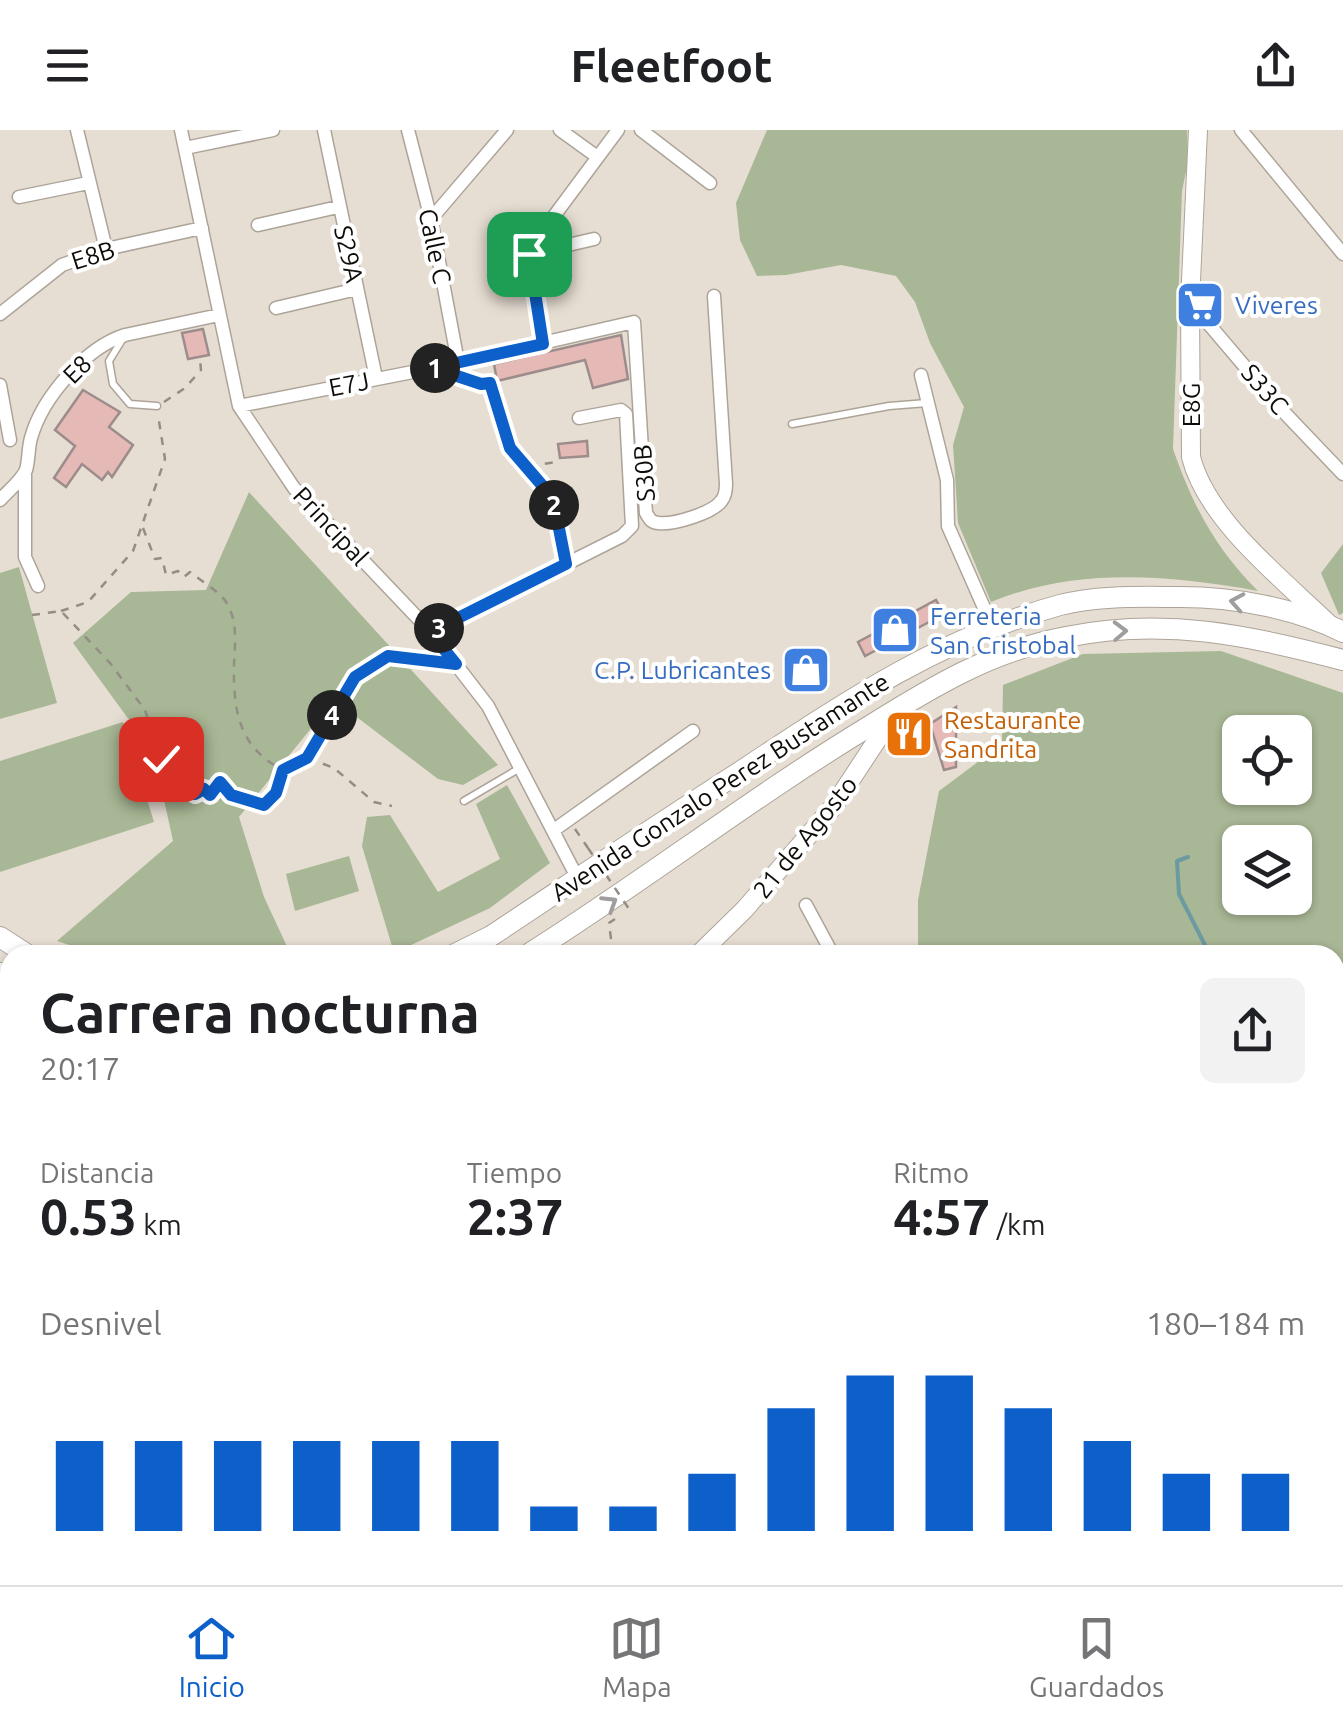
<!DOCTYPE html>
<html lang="es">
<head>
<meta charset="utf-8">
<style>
  body { margin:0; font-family:Ubuntu,sans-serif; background:#f2f2f2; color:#202124; height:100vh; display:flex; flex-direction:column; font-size:38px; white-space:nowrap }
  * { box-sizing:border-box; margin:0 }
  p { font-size:32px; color:#757577 }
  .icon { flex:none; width:55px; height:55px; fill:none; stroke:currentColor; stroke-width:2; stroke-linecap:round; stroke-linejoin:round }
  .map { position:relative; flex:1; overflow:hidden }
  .panel { position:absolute; left:0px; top:815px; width:1345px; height:640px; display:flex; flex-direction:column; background:#fff; border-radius:30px 30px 0 0; box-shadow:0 2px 8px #0004 }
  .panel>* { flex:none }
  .buttons { position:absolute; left:1222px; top:585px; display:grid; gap:20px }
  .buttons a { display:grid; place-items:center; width:90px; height:90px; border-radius:15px; background:#fff; box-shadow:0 2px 8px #0004; font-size:50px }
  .pin { position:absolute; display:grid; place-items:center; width:85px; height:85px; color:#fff; margin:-42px; border-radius:20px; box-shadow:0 5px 15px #0006 }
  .km { position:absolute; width:50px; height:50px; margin:-25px; border-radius:50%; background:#222; color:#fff; font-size:28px; line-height:50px; text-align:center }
  .round { display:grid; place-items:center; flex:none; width:105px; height:105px; border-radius:15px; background:#f2f2f2 }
  .overview { display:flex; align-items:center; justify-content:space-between; height:170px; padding:0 40px }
  h1 { font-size:55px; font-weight:700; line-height:75px }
  .stats { display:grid; grid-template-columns:repeat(3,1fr); gap:15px; height:170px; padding:10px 40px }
  .stats div { display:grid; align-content:center }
  .stats b { font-size:50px; font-weight:700 }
  .stats small { font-size:28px; font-weight:400 }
  .stats p { font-size:28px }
  .chart { height:280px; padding:20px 40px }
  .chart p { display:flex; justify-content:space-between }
  .chart svg { width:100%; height:180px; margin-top:10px; stroke:#0d60ca; stroke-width:6 }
  header { display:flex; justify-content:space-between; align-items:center; height:130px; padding:0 40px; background:#fff; font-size:45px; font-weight:700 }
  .dock { display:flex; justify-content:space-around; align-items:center; height:140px; border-top:2px solid #e0e0e0; background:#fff; font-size:28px; color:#757577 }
  .dock a { display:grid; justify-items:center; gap:5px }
  .dock .active { color:#0d60ca }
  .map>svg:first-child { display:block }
  .green { fill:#a8b795; fill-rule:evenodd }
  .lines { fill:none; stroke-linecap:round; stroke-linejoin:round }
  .stream { stroke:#6b9aa0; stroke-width:4 }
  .building { fill:#e5b9b5; stroke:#9c8d8c; stroke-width:2.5 }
  .service-casing { stroke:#ada499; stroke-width:9 }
  .minor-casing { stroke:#ada499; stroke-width:15 }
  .tertiary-casing { stroke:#ada499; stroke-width:20 }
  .primary-casing { stroke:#ada499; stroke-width:22 }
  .path { stroke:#938d85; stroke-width:2.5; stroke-dasharray:8 8; stroke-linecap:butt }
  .service { stroke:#fff; stroke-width:6 }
  .minor { stroke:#fff; stroke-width:12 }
  .tertiary { stroke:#fff; stroke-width:18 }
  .primary { stroke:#fff; stroke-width:20 }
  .path-bridge { stroke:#938d85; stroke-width:2.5; stroke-dasharray:8 8; stroke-linecap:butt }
  .oneway { stroke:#9f9e9c }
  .route-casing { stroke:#fff; stroke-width:20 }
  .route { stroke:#0d60ca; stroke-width:12 }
  .labels { text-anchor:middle; stroke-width:8; stroke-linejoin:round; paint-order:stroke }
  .street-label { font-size:25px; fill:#0e0c08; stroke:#fff }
  .shop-label { font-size:25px; fill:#366cbe; stroke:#fff; text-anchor:start }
  .food-label { font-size:25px; fill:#c56008; stroke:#fff; text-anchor:start }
</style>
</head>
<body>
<header><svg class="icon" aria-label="menu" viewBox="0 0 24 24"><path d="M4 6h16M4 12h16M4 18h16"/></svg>Fleetfoot<svg class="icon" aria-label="share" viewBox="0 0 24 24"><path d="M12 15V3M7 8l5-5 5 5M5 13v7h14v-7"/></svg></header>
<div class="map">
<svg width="1343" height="1455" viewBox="0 0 1343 1455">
  <rect width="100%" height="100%" fill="#e7ded3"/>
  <path class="green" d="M767,0h420l1,32 -6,29 -9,258c20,57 42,99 85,142 -88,-16 -183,-24 -267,11l-33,-79 -5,-78 11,-38 -34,-64 -15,-41 -19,-26 -55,-11 -55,10 -29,1 -17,-36 -4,-37z
    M249,362l249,273 -35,20 -25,-6 -80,-61 -36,-3 -83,102 25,80 27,58h-191l-43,-14 116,-100 -19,-87 -81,-111 58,-51 75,-2z
    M1343,414v69l-4,2 -18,-42z
    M19,437l38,136 -57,16v-146z
    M1221,521l122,42v892h-22l1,-10h13v-620h-417v-55l21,-109 63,-47 1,-59 80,-31zM1240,602h55v56h-55zM1240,712h55v56h-55z
    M123,592l31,100 -154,50v-111z
    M507,655l43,78 -60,45 -96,45 -32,-107 5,-29 23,-2 48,77 62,-33 -24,-55z
    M349,726l10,35 -64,20 -9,-37z"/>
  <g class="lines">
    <path class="stream" d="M1188,727l-11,4 2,33 31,61
      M1335,982l8,13
      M659,1445l2,10"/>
  </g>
  <path class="building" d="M203,199l6,26 -21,4 -6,-26z
    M621,205l7,44 -35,9 -8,-28 -88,21 -3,-17z
    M83,260l37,22 -11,15 24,18 -21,32 -4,-5 -6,8 -20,-16 -16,23 -12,-9 21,-32 -20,-16z
    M587,311l1,15 -28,2 -2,-14z
    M936,470l8,14 -79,42 -7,-14z
    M807,523l9,31 -11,4 -10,-32z
    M956,577v60l-12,3 -14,-46z
    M911,597l15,18 -9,8 -15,-17z"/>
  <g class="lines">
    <g class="service-casing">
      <path id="service" d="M122,210l-13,21 4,23 17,20 27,2
        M792,294l97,-18 38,-3
        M464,671l56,-33"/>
    </g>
    <g class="minor-casing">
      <path id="minor" d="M77,0l29,119
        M181,0l58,276 55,82 137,144 57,74 90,173
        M324,0l52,248
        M408,0l23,89 27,143
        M560,0l36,26
        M641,0l69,53
        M1241,0l102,124
        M185,18l88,-18
        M19,67l69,-14
        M431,89l76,-89
        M258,95l80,-18
        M529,124l65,-15
        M1190,172l90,106 63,66
        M276,178l81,-19
        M0,184l62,-49 44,-16 96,-21
        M543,214l-12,-97 87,-117
        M921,245l26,105 1,46 45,102
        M0,255l10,55
        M239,276l194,-38 201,-46 12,191c4,6 4,9 12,10 15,2 56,-10 64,-23 3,-4 4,-12 4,-16l-12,-188
        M25,342v85l13,29
        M0,370c8,-9 21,-19 26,-30 3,-10 2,-22 5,-32 11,-40 54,-90 94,-103l94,-20
        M431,502l191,-96 10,-10 -6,-112 -5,-4 -42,8
        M554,700l139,-99
        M806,775l27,50
        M0,895l10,5
        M0,937l10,-7
        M0,1042l10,-5
        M0,1140l10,6
        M0,1206l10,-7
        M0,1261l10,17
        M0,1306l10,-7
        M0,1420l10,-6
        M734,1445l22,10
        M399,1455l16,-10
        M540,1455l5,-10
        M911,1455v-10
        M1116,1455l1,-10
        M1202,1455v-10
        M1287,1455l1,-10"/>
    </g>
    <g class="tertiary-casing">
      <path id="tertiary" d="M1198,0l-8,172 1,155c16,64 93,123 140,169
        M698,825l47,-46 88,-102 65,-99
        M120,1455l15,-10"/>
    </g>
    <g class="primary-casing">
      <path id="primary" d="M0,807l28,18
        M453,825l38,-19c80,-53 160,-107 241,-159 103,-68 206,-139 328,-172 39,-10 81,-8 121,-8 53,0 114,11 162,35
        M527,825c116,-73 224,-157 341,-228 64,-40 123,-76 198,-90 98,-20 183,-2 277,23
        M0,843l10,6"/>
    </g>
    <path class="path" d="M459,246l31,7 20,65 43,50 10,54
      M164,272l21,-14 16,-18 -1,-11
      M529,336l28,-4
      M143,398l12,31 7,-1 4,17 12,-4 6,6 6,-5c11,9 29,19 36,30 12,19 9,41 8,62 -1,47 5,84 49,106
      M61,481l27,-9 45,-51 32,-92 -7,-44
      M32,485l29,-4 49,52 35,47 15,47
      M308,628l26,10 40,34 18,4
      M139,645l28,-23 28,43 9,-6 6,6 10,-13 11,13 33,10 12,-12 7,-23 24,-12 48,-81 33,-22 47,6
      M575,699l13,19
      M613,825l-4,-32 6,-4
      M259,1445l7,10
      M364,1445l6,10
      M496,1445l7,10"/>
    <use href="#service" class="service"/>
    <use href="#minor" class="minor"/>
    <use href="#tertiary" class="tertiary"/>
    <use href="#primary" class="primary"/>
    <path class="path-bridge" d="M588,718l41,61"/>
  </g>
  <defs><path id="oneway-chevron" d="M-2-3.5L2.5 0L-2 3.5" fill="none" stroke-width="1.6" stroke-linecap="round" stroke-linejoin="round" transform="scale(2.5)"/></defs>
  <g class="oneway">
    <use href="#oneway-chevron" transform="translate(1237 472) rotate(-170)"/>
    <use href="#oneway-chevron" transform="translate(1120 501) rotate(-2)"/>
    <use href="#oneway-chevron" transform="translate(610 773) rotate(-32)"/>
  </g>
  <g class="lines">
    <g class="route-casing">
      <path id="route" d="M161,629l7,-7 27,42 9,-5 6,6 10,-13 11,13 33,10 12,-12 7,-23 24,-12 48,-81 33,-21 68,8 -26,-32 136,-68 -13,-66 -43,-50 -20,-65 -9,1 -48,-16 110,-24 -14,-90"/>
    </g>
    <use href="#route" class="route"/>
  </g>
  <defs>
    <g id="supermarket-square" transform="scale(2.5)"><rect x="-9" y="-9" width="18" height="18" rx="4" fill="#3f7fe0" stroke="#fff"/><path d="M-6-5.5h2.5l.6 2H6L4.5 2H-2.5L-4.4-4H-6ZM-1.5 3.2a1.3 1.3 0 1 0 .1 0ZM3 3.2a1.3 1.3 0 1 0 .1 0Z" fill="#fff"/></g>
    <g id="shop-square" transform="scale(2.5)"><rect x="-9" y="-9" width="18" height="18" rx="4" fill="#3f7fe0" stroke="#fff"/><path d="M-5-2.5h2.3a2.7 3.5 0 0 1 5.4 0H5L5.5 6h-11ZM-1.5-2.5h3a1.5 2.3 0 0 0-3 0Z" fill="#fff"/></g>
    <g id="restaurant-square" transform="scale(2.5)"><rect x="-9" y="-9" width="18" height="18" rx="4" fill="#e8710a" stroke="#fff"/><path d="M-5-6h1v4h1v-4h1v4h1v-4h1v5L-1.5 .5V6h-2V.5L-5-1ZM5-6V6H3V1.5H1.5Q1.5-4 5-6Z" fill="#fff"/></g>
  </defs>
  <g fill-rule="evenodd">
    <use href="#supermarket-square" x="1200" y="175"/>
    <use href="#shop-square" x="895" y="500"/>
    <use href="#shop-square" x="806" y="540"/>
    <use href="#restaurant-square" x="909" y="604"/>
  </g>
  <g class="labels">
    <g class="street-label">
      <text transform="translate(435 116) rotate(78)" y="9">Calle C</text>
      <text transform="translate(349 124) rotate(77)" y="9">S29A</text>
      <text transform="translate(93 125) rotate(-18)" y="9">E8B</text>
      <text transform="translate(77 239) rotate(-45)" y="9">E8</text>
      <text transform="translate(349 254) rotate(-11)" y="9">E7J</text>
      <text transform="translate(1265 259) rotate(49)" y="9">S33C</text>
      <text transform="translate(1191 275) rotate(-90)" y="9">E8G</text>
      <text transform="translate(644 343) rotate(-94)" y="9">S30B</text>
      <text transform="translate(331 396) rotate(47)" y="9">Principal</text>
      <text transform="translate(720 657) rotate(-33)" y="9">Avenida Gonzalo Perez Bustamante</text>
      <text transform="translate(805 707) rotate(-51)" y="9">21 de Agosto</text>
    </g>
    <g class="shop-label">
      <text x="1235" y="184">Viveres</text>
      <text x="930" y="495">Ferreteria<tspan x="930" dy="29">San Cristobal</tspan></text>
      <text x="771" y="549" text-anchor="end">C.P. Lubricantes</text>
    </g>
    <g class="food-label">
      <text x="944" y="599">Restaurante<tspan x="944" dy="29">Sandrita</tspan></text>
    </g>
  </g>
</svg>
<div class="buttons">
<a><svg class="icon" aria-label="locate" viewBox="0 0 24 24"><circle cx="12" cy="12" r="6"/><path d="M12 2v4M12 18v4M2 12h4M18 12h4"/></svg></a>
<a><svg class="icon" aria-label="layers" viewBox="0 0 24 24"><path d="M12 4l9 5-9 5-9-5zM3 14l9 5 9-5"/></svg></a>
</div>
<div class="pin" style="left:529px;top:124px;background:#1e9e55"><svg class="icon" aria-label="arrive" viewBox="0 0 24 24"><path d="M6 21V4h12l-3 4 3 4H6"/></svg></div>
<div class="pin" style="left:161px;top:629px;background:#d93025"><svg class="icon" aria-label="check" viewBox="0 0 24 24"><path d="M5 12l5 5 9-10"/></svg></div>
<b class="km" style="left:435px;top:238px">1</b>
<b class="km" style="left:554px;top:375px">2</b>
<b class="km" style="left:439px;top:498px">3</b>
<b class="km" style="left:332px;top:585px">4</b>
<section class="panel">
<div class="overview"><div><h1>Carrera nocturna</h1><p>20:17</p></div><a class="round"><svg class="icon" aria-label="share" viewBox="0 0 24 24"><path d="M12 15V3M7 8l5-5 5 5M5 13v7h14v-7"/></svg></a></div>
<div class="stats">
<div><p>Distancia</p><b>0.53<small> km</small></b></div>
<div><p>Tiempo</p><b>2:37</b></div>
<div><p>Ritmo</p><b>4:57<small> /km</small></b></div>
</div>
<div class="chart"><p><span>Desnivel</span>180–184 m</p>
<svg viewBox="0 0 160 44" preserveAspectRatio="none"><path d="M5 44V22M15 44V22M25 44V22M35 44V22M45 44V22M55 44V22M65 44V38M75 44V38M85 44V30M95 44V14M105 44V6M115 44V6M125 44V14M135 44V22M145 44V30M155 44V30"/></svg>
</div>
</section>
</div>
<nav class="dock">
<a class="active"><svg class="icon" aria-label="home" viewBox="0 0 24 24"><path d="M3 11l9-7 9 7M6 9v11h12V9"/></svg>Inicio</a>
<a><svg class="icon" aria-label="map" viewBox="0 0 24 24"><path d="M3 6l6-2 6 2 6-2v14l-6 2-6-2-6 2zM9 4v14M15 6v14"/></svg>Mapa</a>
<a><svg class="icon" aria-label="saved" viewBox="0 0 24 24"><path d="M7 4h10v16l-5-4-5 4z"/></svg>Guardados</a>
</nav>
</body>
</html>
